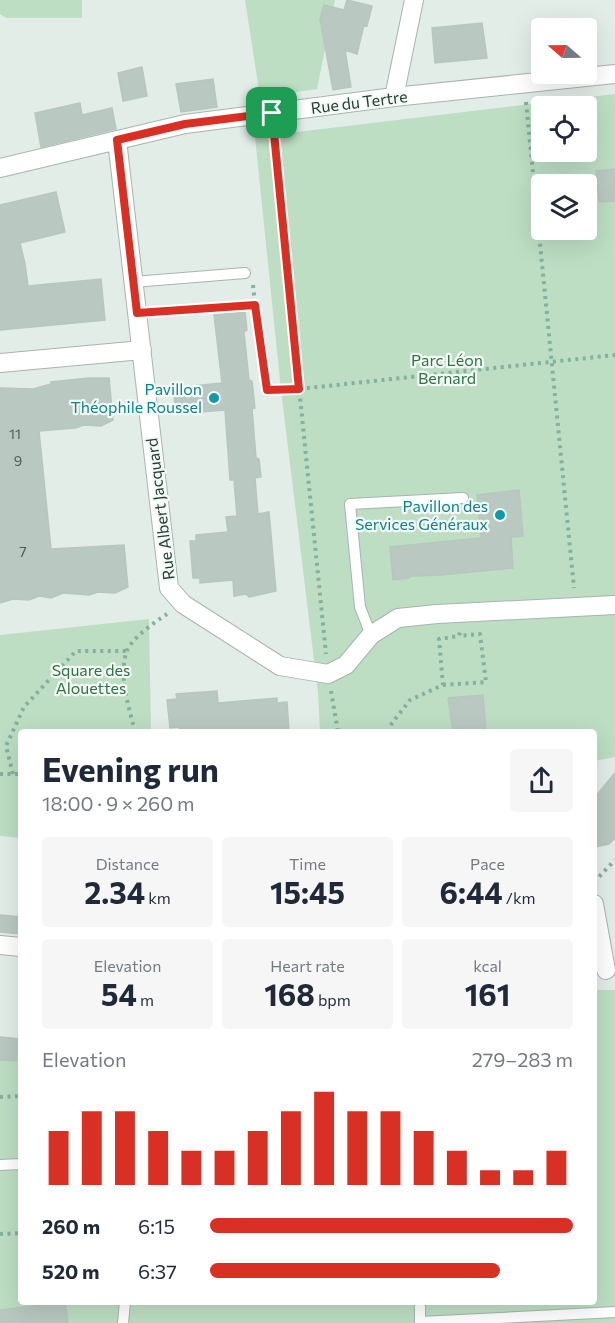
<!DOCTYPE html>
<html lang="en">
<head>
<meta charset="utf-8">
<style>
  body { margin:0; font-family:Commissioner,sans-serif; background:#f6f6f7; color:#1f2937; height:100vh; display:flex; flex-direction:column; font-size:22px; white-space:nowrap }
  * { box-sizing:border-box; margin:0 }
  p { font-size:20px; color:#747a83 }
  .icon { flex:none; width:33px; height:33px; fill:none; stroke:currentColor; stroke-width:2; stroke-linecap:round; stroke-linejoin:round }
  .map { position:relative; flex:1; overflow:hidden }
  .drawer { position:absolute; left:18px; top:729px; width:579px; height:576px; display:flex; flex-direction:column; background:#fff; border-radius:6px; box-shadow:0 6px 24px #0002 }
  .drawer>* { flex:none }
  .needle { width:39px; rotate:290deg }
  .tools { position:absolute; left:531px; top:18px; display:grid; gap:12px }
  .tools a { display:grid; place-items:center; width:66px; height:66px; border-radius:6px; background:#fff; box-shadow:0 6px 24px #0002; font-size:30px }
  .pin { position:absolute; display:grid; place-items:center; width:51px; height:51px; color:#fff; margin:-26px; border-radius:12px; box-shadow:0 3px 9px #0006 }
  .round { display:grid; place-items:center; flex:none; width:63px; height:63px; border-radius:6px; background:#f6f6f7 }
  .head { display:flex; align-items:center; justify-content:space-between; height:102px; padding:0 24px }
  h1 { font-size:33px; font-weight:700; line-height:45px }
  .metrics { display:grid; grid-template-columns:repeat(3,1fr); gap:9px; height:102px; padding:6px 24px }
  .metrics div { display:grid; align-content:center; border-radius:6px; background:#f6f6f7; text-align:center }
  .metrics b { font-size:30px; font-weight:700 }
  .metrics small { font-size:16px; font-weight:400 }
  .metrics p { font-size:16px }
  .chart { height:168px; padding:12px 24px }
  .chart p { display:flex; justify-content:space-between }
  .chart svg { width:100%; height:108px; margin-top:6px; stroke:#d93025; stroke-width:6 }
  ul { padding:0 24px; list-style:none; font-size:20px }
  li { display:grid; grid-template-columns:96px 72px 1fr; align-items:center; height:45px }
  li i { height:15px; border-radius:8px; background:#d93025 }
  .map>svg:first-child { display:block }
  .green { fill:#bddec3; fill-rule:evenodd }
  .building { fill:#b9c8c1; stroke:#b6c7be; stroke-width:1.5 }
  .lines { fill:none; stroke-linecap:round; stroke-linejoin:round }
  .lane-casing { stroke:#a6b5af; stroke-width:12 }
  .street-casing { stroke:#a6b5af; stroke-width:20 }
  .path { stroke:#84b09f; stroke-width:4; stroke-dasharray:3 4.5; stroke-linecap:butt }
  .lane { stroke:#fff; stroke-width:10 }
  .street { stroke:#fff; stroke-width:18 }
  .route-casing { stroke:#fff; stroke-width:12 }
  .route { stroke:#d93025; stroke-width:8 }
  .culture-dot { fill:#0f9aa8; stroke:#f4f9f6; stroke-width:2 }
  .labels { text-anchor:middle; stroke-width:4.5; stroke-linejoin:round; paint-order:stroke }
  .number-label { font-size:14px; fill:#486058 }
  .street-label { font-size:16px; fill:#233e35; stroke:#f4f9f6 }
  .park-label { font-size:16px; fill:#2d7543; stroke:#f4f9f6 }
  .culture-label { font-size:16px; fill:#0d838f; stroke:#f4f9f6; text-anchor:end }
</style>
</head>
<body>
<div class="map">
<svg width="615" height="1323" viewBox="0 0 615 1323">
  <rect width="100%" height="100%" fill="#e3ede8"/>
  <path class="green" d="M0,0h82v18h-76l-6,-4z
    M245,0h90l-18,89 -57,8z
    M615,94v663l-21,4v-29h-274l-2,-39 -37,-303 -26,-253zM542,106h44v46h-44zM542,184h44v46h-44z
    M149,619l2,113h-130v106l-21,-2v-201z
    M594,990h21v333h-615v-263l21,1v241h573z"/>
  <path class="building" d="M347,0l25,6 -5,20 -3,-1 -7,29 -12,-4 6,37 -18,3 -13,-71 4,-14 20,5z
    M482,23l5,35 -52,5 -3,-35z
    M142,67l5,29 -24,5 -5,-28z
    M213,79l4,28 -36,5 -5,-28z
    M80,103l2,12 30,-7 4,21 -75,18 -6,-34z
    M615,169v32l-16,1 -3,-31z
    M56,192l9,40 -45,11 5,21 3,22 73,-7 4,41 -105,10v-125z
    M245,312l2,18 -3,2 5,48 3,1 3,27 -3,1 4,49 3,1 2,18 -6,1 3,36 11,-2 7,79 -27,6 -3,-3 -12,2 -1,-16 -33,3v-5h-7l-3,-37h6v-6l32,-3 -2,-15 11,-1 -3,-36h-4l-5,-70 -49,4 -3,-26 49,-5 -8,-68z
    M89,378h20l4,42 -12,6 -17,-1 -9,3 -36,3 12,118 73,-4 4,42 -13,6 -17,-1 -9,3 -26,-2 -12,5 -12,-2 -10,4 -16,-1 -13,4v-215l33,1 18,-5v-2z
    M519,490l4,46 -12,1 2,31 -72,7 -30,1 -2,2 -16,2 -3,-33 91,-9 -4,-43z
    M217,691l1,12 59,-5v5l10,-1 2,29 -109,1 -1,-5 -9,1 -3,-28 10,-1 -1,-5z
    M483,695l3,37h-33l-5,-34z
    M615,773v65l-6,6 -15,3v-49z
    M0,915l21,2v17l-21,-2z
    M0,1037l21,2v22l-21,-1z
    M65,1302l3,21h-68v-13z"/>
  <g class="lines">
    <g class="lane-casing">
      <path id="lane" d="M133,282l112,-9
        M371,635l-11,-28 -10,-103 113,-6
        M0,1165l21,-1
        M420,1302v21
        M420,1322l195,-10
        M123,1323l2,-21"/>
    </g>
    <g class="street-casing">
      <path id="street" d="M394,97l20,-97
        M117,140l52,448 14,16 97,62 48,8 18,-9 25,-30 27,-17 39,-4 178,-9
        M0,168l185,-44 209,-27 221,-23
        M0,363l142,-13
        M594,904l12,66
        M0,945l21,2"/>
    </g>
    <path class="path" d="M526,102l48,486
      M273,130l53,524
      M253,285l2,20
      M156,312l99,-7 12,85 32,-1 316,-34
      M443,685l43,-3 -6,-48 -21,2
      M331,691l7,41
      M135,732c-6,-25 -16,-53 -9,-79 5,-15 29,-31 41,-39
      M389,732v-5l21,-27 33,-15 -4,-46 20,-3 1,-4
      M0,774h21
      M13,774l-7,-28 18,-39 52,-56h51
      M594,882l21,-22
      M0,1097l21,-1
      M0,1234l21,-1"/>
    <use href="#lane" class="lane"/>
    <use href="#street" class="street"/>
  </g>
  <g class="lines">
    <g class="route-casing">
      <path id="route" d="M272,113l27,276 -32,1 -12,-85 -118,8 -20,-173 68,-16z"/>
    </g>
    <use href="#route" class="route"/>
  </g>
  <g class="culture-dot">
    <circle cx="214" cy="398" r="6"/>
    <circle cx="500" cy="515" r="6"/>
  </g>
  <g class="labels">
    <g class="number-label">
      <text x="15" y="439">11</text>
      <text x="18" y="466">9</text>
      <text x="23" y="557">7</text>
    </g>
    <g class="street-label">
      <text transform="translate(359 102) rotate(-7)" y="6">Rue du Tertre</text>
      <text transform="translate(160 509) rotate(-97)" y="6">Rue Albert Jacquard</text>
    </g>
    <g class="park-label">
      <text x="447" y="366">Parc Léon<tspan x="447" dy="18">Bernard</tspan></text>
      <text x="91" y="676">Square des<tspan x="91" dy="18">Alouettes</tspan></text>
    </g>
    <g class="culture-label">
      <text x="202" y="395">Pavillon<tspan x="202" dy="18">Théophile Roussel</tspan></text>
      <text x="488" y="512">Pavillon des<tspan x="488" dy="18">Services Généraux</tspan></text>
    </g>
  </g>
</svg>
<div class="tools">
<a><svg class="needle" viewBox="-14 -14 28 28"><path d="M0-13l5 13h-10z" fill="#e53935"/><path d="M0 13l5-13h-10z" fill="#747a83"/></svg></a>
<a><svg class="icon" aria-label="locate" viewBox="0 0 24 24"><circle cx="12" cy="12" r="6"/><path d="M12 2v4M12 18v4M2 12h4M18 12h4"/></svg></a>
<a><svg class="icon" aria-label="layers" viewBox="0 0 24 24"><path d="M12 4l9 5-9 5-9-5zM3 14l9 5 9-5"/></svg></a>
</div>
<div class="pin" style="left:272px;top:113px;background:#1e9e55"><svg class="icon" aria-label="arrive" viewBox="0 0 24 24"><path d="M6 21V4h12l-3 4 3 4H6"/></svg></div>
<section class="drawer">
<div class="head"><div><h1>Evening run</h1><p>18:00 · 9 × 260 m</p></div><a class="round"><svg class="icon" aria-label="share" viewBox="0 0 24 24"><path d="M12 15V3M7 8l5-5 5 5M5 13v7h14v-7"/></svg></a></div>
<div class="metrics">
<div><p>Distance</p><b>2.34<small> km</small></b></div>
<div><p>Time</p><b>15:45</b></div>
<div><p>Pace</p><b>6:44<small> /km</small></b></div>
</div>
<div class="metrics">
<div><p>Elevation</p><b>54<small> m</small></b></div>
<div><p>Heart rate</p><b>168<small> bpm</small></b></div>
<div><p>kcal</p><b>161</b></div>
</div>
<div class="chart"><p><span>Elevation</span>279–283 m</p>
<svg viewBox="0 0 160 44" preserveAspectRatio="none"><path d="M5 44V22M15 44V14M25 44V14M35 44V22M45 44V30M55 44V30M65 44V22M75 44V14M85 44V6M95 44V14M105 44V14M115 44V22M125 44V30M135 44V38M145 44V38M155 44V30"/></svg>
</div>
<ul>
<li><b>260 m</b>6:15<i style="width:100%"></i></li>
<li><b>520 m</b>6:37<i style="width:80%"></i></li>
</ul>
</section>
</div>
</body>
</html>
